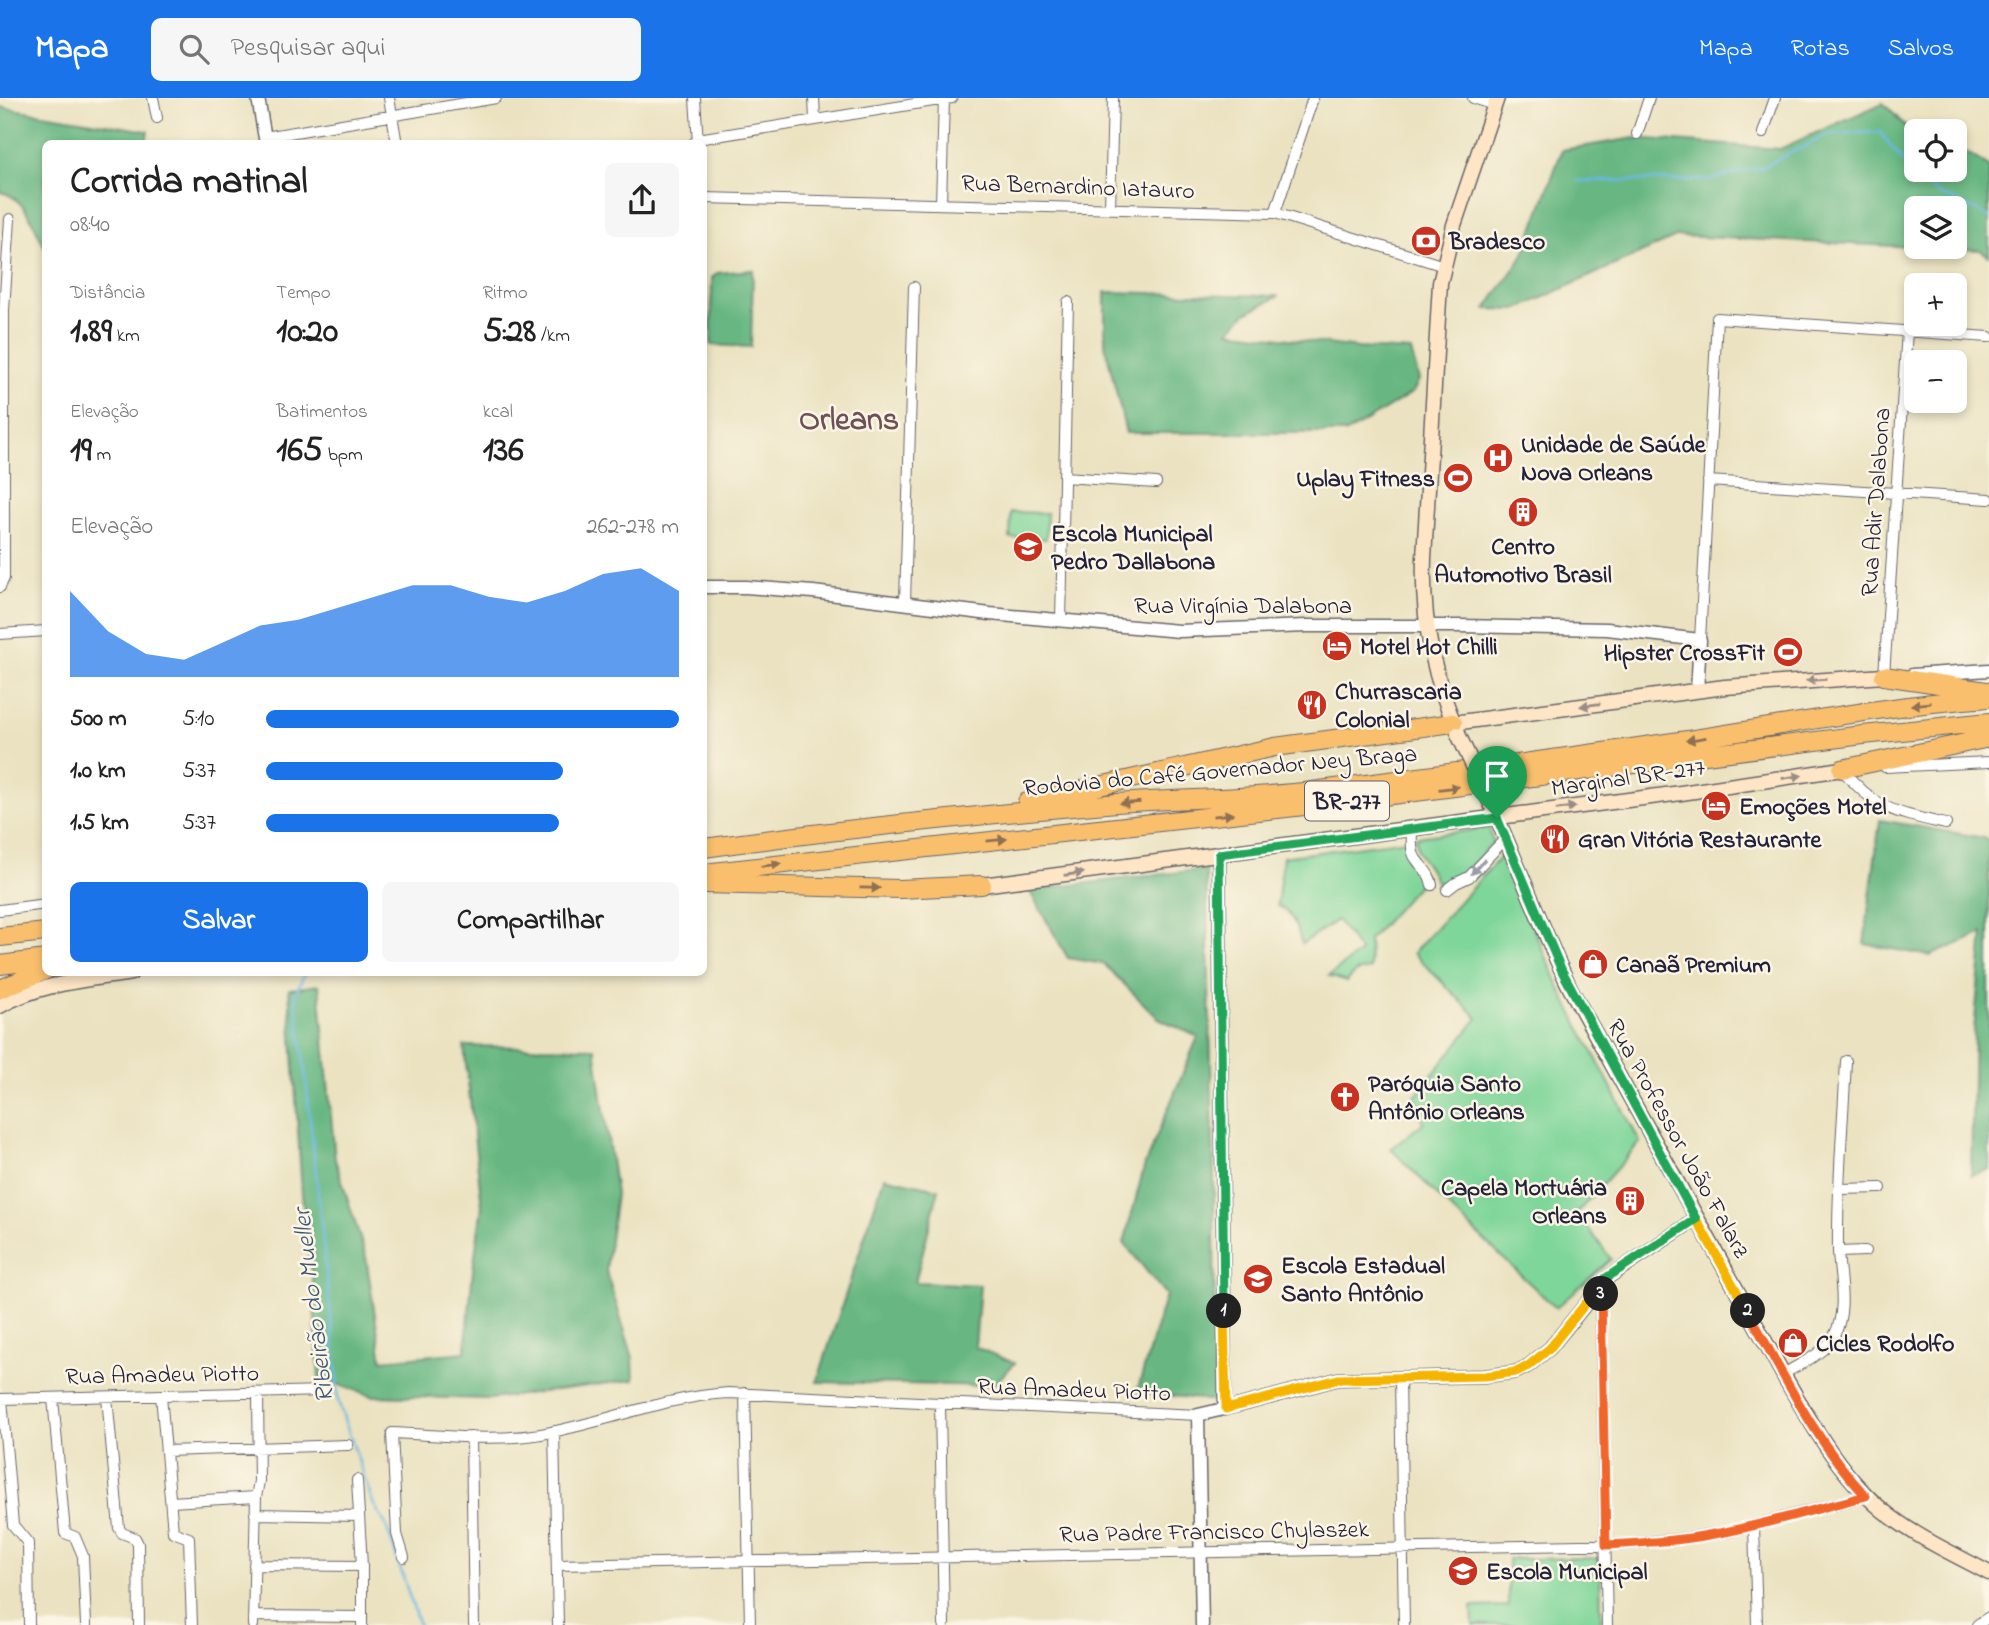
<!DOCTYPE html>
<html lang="pt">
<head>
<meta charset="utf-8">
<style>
  body { margin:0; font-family:"Indie Flower",sans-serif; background:#f6f6f6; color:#222; height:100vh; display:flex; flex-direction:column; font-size:26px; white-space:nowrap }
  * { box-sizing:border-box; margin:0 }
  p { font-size:23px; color:#767676 }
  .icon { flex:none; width:38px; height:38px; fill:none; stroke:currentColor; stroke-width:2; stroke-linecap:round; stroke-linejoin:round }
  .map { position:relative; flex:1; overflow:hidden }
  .details { position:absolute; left:42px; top:42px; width:665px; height:836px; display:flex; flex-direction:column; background:#fff; border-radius:10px; box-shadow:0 4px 10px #0003 }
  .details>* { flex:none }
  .fabs { position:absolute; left:1904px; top:21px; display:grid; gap:14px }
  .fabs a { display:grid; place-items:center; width:63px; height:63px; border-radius:10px; background:#fff; box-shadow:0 4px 10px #0003; font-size:35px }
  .pin { position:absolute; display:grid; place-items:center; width:60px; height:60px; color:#fff; margin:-72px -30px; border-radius:50% 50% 50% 0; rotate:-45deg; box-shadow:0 0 7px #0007 }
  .pin .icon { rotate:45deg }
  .km { position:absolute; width:35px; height:35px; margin:-18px; border-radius:50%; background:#222; color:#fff; font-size:19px; line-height:35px; text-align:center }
  .round { display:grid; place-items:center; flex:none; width:74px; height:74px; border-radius:10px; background:#f6f6f6 }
  .summary { display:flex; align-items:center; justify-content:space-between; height:119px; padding:0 28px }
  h1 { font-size:38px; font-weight:700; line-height:52px }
  .metrics { display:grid; grid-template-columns:repeat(3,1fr); gap:10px; height:119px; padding:7px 28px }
  .metrics div { display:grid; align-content:center }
  .metrics b { font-size:35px; font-weight:700 }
  .metrics small { font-size:19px; font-weight:400 }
  .metrics p { font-size:19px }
  .chart { height:196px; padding:14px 28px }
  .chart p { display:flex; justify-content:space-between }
  .chart svg { width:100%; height:126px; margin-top:7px; fill:#1a73e8; opacity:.7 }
  .primary-button { display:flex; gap:14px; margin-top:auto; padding:14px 28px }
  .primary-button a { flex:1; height:80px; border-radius:10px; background:#1a73e8; color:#fff; font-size:28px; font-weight:700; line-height:80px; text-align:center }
  .primary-button a+a { background:#f6f6f6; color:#222 }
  ul { padding:0 28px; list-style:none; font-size:23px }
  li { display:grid; grid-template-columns:112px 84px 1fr; align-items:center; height:52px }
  li i { height:18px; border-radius:9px; background:#1a73e8 }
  header { display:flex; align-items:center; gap:42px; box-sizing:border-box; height:98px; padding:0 35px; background:#1a73e8; color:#fff }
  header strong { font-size:33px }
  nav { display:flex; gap:38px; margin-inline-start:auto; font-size:24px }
  .search { width:490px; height:63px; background:#f6f6f6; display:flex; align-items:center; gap:18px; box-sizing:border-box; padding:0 24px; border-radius:10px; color:#767676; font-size:26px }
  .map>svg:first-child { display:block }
  .green { fill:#7fd69a; stroke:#507c6a; stroke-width:2 }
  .forest { fill:#67b782; stroke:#446c5e; stroke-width:2; fill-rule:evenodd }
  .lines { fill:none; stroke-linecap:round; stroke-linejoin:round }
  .stream { stroke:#69b8e3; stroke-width:2.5 }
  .minor-casing { stroke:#68656a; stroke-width:12 }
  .tertiary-casing { stroke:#68656a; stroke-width:15 }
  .secondary-casing { stroke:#68656a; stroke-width:17 }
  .motorway-casing { stroke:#68656a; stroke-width:20 }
  .minor { stroke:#fff; stroke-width:10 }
  .tertiary { stroke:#fff; stroke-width:12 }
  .secondary { stroke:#fde5c5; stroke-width:14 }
  .motorway { stroke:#f9bf6d; stroke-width:18 }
  .secondary-bridge-casing { stroke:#68656a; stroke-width:17; stroke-linecap:butt }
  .secondary-bridge { stroke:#fde5c5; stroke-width:14 }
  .oneway { fill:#9a8d87 }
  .oneway2 { fill:#8e7054 }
  .oneway3 { fill:#9c9ca7 }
  .split-1-casing { stroke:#fff; stroke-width:14 }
  .split-2-casing { stroke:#fff; stroke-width:14 }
  .split-3-casing { stroke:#fff; stroke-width:14 }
  .split-4-casing { stroke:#fff; stroke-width:14 }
  .split-1 { stroke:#22a559; stroke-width:9 }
  .split-2 { stroke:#f5b400; stroke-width:9 }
  .split-3 { stroke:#f0652b; stroke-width:9 }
  .split-4 { stroke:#22a559; stroke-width:9 }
  .labels { text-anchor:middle; stroke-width:5; stroke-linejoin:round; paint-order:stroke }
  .shield { fill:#fcf5e5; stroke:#63616e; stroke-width:2 }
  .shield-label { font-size:23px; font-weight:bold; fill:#22223b }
  .street-label { font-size:24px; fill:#22223b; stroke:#fcf5e5 }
  .poi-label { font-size:24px; font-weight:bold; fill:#22223b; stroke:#fcf5e5; text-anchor:start }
  .water-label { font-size:26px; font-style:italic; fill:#3b5676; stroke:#fcf5e5 }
  .district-label { font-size:32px; font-weight:bold; fill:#6e5157; stroke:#fcf5e5 }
</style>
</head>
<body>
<header>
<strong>Mapa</strong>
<div class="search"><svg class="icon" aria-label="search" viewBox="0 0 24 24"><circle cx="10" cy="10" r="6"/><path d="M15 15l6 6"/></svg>Pesquisar aqui</div>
<nav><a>Mapa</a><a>Rotas</a><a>Salvos</a></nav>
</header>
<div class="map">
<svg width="1989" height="1527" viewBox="0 0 1989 1527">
  <rect width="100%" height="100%" fill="#fcf5e5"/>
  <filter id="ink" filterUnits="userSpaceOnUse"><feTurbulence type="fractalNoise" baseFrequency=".0143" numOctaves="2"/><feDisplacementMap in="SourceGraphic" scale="14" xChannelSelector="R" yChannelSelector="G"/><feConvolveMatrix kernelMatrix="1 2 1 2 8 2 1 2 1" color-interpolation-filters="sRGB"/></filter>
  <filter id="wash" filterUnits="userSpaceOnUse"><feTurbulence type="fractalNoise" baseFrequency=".00686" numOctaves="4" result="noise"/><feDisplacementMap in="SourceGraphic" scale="28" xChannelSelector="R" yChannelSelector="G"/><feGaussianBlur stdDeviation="1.57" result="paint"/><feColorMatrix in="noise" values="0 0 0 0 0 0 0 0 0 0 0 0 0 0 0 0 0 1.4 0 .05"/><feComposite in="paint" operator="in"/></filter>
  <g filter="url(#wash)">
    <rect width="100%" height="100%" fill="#eae2c0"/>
    <path class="green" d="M1011,414l36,1 -1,26 -36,-1z
      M1489,730l4,15 -30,32 -15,9 -13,-3c-7,-20 -19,-21 -19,-44z
      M1406,742l5,21 13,13 1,11h-7l-49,55 1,29 -14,3 -10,10 -17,-6 31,-24 -23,-32 -35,24c-5,-15 -9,-33 -25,-38l6,-49z
      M1501,758l63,141 76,145 -63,71 34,46 -55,49 -101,-95 -64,-64 32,-26 -9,-25 64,-80 -65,-65z
      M1600,1460l1,67h-128l-1,-18 36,-1v-47z"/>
    <path class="forest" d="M1883,5l33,34v33h39v-19l8,-1 26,17v89l-9,-6 -302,-14 -162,74 -30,-1 38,-55 38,-104 73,-12 145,11zM1916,110h39v39h-39z
      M0,9l148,24 -2,12 -100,1 -1,104c-10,-20 -20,-52 -45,-56z
      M753,172l-2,77 -40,-2 1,-67 5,-5z
      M1105,194l174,4 -33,17 -17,18 129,17 53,3 8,29 -6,12 -66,41h-221l-21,-88z
      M1880,722l104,18 5,3v329l-18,5 3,-144 9,-98 -53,23 -66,-12z
      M1206,771l8,308 1,224 -78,-9 29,-97 -42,-52 21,-79 53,-127 -40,-19 -54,-54 -36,-6 -39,-68z
      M319,887l16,174 31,98 16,103 83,-8 8,-82 9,-64 -18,-160 131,2 21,146 -10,77 27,87 1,22 -144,19 -117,-3 -54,-18 -7,-103 -10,-80 -13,-206z
      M884,1079l55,12 -24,93 65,3 -5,62 40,16 -23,23 -175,-4z"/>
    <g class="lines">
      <path class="stream" d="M1578,83l129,-1 56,-13 66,-33 51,-2c15,20 37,49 58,61 17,9 35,14 51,24
        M305,875l-10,21 10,77 31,294 2,36 35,102 13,22 33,100"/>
    </g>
  </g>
  <g filter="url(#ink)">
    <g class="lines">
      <g class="minor-casing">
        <path id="minor" d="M153,0l4,20
          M389,0l8,46
          M695,0l3,45
          M814,0l1,22
          M1473,0l22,7
          M1763,35l12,-35
          M1637,36l12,-36
          M265,39l231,-39
          M693,46l5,-5 254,-41
          M704,100l571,15 169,53
          M941,106l3,-106
          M1110,110l3,-110
          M1275,115l38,-115
          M1064,379l92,6
          M1708,383l281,18
          M0,489l4,-9v-268l6,-91
          M905,505l9,-316
          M1061,523l7,-319
          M0,536l46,-3
          M1700,542l17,-322 272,19
          M1884,578l23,-345
          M1885,669l104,-5
          M1842,671c33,41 55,44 104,55
          M1412,731c0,10 -2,22 4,30 7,10 14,14 16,26
          M1447,792l9,-7 13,-6 37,-39
          M0,812l46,-6
          M1840,1091l41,-1
          M1838,1154l27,-1
          M1600,1187l7,340
          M1783,1276c17,-10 41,-20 51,-38 14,-26 5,-59 4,-86 -1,-63 5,-126 8,-189
          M1400,1279l4,248
          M745,1295l5,232
          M161,1297l12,137 16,6 3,87
          M107,1299l12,131 3,5 13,5 3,6 1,81
          M53,1300l12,135 10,4 8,19 3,69
          M0,1301l325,-8
          M2,1301l11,126 15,18 1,82
          M940,1306l4,221
          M554,1333l4,194
          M471,1339l3,188
          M166,1353l182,-6
          M357,1382l5,86v59
          M171,1404l85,-5
          M255,1416l104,2
          M1754,1428l3,99
          M404,1459l-7,-23 -5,-101c48,2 101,9 149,1 63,-11 123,-37 187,-41l470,22
          M254,1467l108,1
          M557,1467l1072,-21 58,-6 45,-7 134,-35
          M254,1518l108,1
          M253,1527l3,-128 3,-16 -1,-88
          M1977,1527l12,-8"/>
      </g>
      <g class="tertiary-casing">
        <path id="tertiary" d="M258,0l8,46
          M704,489h42l67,5 177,22 189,17 128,-5h154l146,3 93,11 -3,51
          M1912,577l77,-5
          M1219,756l6,555
          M1202,1527l-4,-210 43,-10 97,-26 147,-3 31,-4 12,-6 22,-18 57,-70 89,-59"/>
      </g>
      <g class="secondary-casing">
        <path id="secondary" d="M1453,625l272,-36 159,-11
          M1458,634c-25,-54 -36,-114 -34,-174l16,-275 14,-58 43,-127
          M1492,708l65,154 13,28 213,386c29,51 60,107 107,142 30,23 66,39 99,57
          M982,787l699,-92 161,-24
          M0,908c40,-23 87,-26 131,-33"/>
      </g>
      <g class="motorway-casing">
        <path id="motorway" d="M1884,578l102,15
          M1842,671l147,-31
          M1027,704l248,-55 178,-24
          M704,750c137,-19 275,-33 413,-45 65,-5 131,-4 195,-12 123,-16 246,-32 368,-50 103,-15 205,-36 309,-43
          M704,775l609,-68 550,-70 126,-13
          M704,786l196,5 82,-4
          M0,839l46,-5
          M0,867l46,-6
          M0,891l46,-19"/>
      </g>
      <use href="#minor" class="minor"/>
      <use href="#tertiary" class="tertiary"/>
      <use href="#secondary" class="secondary"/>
      <use href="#motorway" class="motorway"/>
      <g class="secondary-bridge-casing">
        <path id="secondary-bridge" d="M1458,636l34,72"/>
      </g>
      <use href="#secondary-bridge" class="secondary-bridge"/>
    </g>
    <defs><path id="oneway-solid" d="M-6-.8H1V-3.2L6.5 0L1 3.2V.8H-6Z" transform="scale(1.75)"/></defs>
    <g class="oneway">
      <use href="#oneway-solid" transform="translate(1816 582) rotate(176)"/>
      <use href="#oneway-solid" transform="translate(1590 607) rotate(173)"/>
      <use href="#oneway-solid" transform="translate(1792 679) rotate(-9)"/>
      <use href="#oneway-solid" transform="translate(1566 710) rotate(-8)"/>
      <use href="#oneway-solid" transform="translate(1074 776) rotate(-8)"/>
    </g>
    <g class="oneway2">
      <use href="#oneway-solid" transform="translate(1921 606) rotate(174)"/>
      <use href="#oneway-solid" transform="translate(1696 641) rotate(171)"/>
      <use href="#oneway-solid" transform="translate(1449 690) rotate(-7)"/>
      <use href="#oneway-solid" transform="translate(1130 705) rotate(176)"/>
      <use href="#oneway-solid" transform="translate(1223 717) rotate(-6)"/>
      <use href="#oneway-solid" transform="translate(997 742) rotate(-6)"/>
      <use href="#oneway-solid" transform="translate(771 767) rotate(-7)"/>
      <use href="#oneway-solid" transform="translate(870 790) rotate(1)"/>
    </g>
    <use class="oneway3" href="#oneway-solid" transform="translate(1478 769) rotate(133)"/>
  </g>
  <g class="lines" filter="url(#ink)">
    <g class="split-1-casing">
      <path id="split-1" d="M1224,1213l-5,-457 278,-36"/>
    </g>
    <g class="split-2-casing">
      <path id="split-2" d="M1224,1213l2,98 112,-30 147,-3 31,-4 12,-6 22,-18 56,-70 90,-59 52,92"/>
    </g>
    <g class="split-3-casing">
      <path id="split-3" d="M1601,1196l5,251c36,-2 72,-4 108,-11 51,-9 102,-25 152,-38 -50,-53 -83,-122 -118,-185"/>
    </g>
    <g class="split-4-casing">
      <path id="split-4" d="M1497,720l65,153 134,248 -90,59 -6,6 1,10"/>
    </g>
    <use href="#split-1" class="split-1"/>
    <use href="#split-2" class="split-2"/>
    <use href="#split-3" class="split-3"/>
    <use href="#split-4" class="split-4"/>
  </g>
  <defs>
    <g id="bank-disc" transform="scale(1.575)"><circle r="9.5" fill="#c8321e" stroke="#fcf5e5"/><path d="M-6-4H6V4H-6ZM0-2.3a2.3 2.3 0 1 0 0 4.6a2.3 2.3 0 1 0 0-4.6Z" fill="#fff"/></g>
    <g id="hospital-disc" transform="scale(1.575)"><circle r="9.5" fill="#c8321e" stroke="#fcf5e5"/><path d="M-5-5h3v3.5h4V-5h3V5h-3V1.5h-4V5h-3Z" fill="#fff"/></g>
    <g id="stadium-disc" transform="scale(1.575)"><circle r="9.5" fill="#c8321e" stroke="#fcf5e5"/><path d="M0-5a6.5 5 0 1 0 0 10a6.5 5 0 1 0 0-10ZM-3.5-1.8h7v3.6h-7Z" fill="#fff"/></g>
    <g id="building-disc" transform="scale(1.575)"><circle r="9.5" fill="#c8321e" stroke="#fcf5e5"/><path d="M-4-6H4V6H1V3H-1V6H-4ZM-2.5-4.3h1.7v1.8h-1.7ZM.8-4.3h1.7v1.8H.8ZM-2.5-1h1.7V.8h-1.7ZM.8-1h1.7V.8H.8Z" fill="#fff"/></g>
    <g id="school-disc" transform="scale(1.575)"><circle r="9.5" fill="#c8321e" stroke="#fcf5e5"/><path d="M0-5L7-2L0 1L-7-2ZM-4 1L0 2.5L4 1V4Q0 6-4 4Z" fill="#fff"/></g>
    <g id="hotel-disc" transform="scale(1.575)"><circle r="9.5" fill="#c8321e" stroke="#fcf5e5"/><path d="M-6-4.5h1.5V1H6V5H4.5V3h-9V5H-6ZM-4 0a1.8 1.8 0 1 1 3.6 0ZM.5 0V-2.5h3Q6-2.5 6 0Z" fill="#fff"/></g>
    <g id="restaurant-disc" transform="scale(1.575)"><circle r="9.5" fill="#c8321e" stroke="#fcf5e5"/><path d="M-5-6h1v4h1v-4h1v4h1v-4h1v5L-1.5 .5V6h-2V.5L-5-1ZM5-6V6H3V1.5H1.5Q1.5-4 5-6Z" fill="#fff"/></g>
    <g id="shop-disc" transform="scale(1.575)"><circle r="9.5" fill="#c8321e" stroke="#fcf5e5"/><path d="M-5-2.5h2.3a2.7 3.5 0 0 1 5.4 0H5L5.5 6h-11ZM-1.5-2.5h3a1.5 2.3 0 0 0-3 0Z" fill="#fff"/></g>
    <g id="church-disc" transform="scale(1.575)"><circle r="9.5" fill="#c8321e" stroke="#fcf5e5"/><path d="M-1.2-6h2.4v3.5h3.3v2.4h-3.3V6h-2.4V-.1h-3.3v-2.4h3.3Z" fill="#fff"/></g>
  </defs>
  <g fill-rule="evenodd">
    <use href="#bank-disc" x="1426" y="143"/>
    <use href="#hospital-disc" x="1498" y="360"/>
    <use href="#stadium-disc" x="1458" y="380"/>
    <use href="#building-disc" x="1523" y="414"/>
    <use href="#school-disc" x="1028" y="449"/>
    <use href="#hotel-disc" x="1337" y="548"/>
    <use href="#stadium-disc" x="1788" y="554"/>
    <use href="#restaurant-disc" x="1312" y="607"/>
    <use href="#hotel-disc" x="1716" y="708"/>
    <use href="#restaurant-disc" x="1555" y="741"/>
    <use href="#shop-disc" x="1593" y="866"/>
    <use href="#church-disc" x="1345" y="999"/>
    <use href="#building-disc" x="1630" y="1103"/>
    <use href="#school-disc" x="1258" y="1181"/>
    <use href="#shop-disc" x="1793" y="1245"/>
    <use href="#school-disc" x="1463" y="1473"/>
  </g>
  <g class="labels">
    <rect class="shield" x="1305" y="683.5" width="84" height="39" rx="5"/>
    <g class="shield-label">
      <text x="1347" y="711">BR-277</text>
    </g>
    <g class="street-label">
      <text transform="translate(1078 88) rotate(2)" y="8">Rua Bernardino Iatauro</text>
      <text transform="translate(1875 404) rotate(-86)" y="8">Rua Adir Dalabona</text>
      <text x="1243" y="515">Rua Virgínia Dalabona</text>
      <text transform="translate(1220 672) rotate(-5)" y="8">Rodovia do Café Governador Ney Braga</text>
      <text transform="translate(1628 679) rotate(-8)" y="8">Marginal BR-277</text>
      <text transform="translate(1679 1040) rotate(61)" y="8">Rua Professor João Falarz</text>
      <text transform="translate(162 1276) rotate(-1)" y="8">Rua Amadeu Piotto</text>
      <text transform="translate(1074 1291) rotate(2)" y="8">Rua Amadeu Piotto</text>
      <text transform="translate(1214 1433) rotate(-1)" y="8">Rua Padre Francisco Chylaszek</text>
    </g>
    <g class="poi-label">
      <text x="1449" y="151">Bradesco</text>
      <text x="1521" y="354">Unidade de Saúde<tspan x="1521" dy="28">Nova Orleans</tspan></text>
      <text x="1435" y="388" text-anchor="end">Uplay Fitness</text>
      <text x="1051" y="443">Escola Municipal<tspan x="1051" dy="28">Pedro Dallabona</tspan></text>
      <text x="1523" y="456" text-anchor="middle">Centro<tspan x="1523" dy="28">Automotivo Brasil</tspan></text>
      <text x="1360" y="556">Motel Hot Chilli</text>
      <text x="1765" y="562" text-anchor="end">Hipster CrossFit</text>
      <text x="1335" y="601">Churrascaria<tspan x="1335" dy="28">Colonial</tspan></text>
      <text x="1739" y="716">Emoções Motel</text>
      <text x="1578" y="749">Gran Vitória Restaurante</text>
      <text x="1616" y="874">Canaã Premium</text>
      <text x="1368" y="993">Paróquia Santo<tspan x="1368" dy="28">Antônio Orleans</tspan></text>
      <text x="1607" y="1097" text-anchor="end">Capela Mortuária<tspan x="1607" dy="28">Orleans</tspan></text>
      <text x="1281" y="1175">Escola Estadual<tspan x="1281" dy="28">Santo Antônio</tspan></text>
      <text x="1816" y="1253">Cicles Rodolfo</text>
      <text x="1486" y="1481">Escola Municipal</text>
    </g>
    <g class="water-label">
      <text transform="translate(312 1208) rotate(-97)" y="9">Ribeirão do Mueller</text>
    </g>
    <g class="district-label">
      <text x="849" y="331">Orleans</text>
    </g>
  </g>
</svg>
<div class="fabs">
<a><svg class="icon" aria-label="locate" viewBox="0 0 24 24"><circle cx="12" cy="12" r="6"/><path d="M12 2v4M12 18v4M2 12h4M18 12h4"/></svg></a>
<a><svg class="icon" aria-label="layers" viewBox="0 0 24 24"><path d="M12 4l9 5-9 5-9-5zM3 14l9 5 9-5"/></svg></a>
<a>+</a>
<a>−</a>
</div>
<div class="pin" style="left:1497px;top:720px;background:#1e9e55"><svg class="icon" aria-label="arrive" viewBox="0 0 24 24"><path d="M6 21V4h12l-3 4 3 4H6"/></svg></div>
<b class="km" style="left:1224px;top:1213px">1</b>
<b class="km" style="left:1748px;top:1213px">2</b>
<b class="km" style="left:1601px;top:1196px">3</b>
<section class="details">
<div class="summary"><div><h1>Corrida matinal</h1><p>08:40</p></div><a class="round"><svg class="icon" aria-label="share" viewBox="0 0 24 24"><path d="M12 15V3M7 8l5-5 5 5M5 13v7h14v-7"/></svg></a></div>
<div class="metrics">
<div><p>Distância</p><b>1.89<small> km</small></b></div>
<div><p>Tempo</p><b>10:20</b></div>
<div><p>Ritmo</p><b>5:28<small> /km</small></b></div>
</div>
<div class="metrics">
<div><p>Elevação</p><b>19<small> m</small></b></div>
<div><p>Batimentos</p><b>165<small> bpm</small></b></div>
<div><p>kcal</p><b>136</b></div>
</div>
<div class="chart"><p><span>Elevação</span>262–278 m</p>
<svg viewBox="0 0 160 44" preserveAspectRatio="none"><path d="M0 44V14L10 28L20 36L30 38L40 32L50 26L60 24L70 20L80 16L90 12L100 12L110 16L120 18L130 14L140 8L150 6L160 14V44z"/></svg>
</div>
<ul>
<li><b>500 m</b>5:10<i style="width:100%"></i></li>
<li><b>1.0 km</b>5:37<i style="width:72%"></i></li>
<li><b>1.5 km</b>5:37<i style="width:71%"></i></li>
</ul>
<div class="primary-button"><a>Salvar</a><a>Compartilhar</a></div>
</section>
</div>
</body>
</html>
